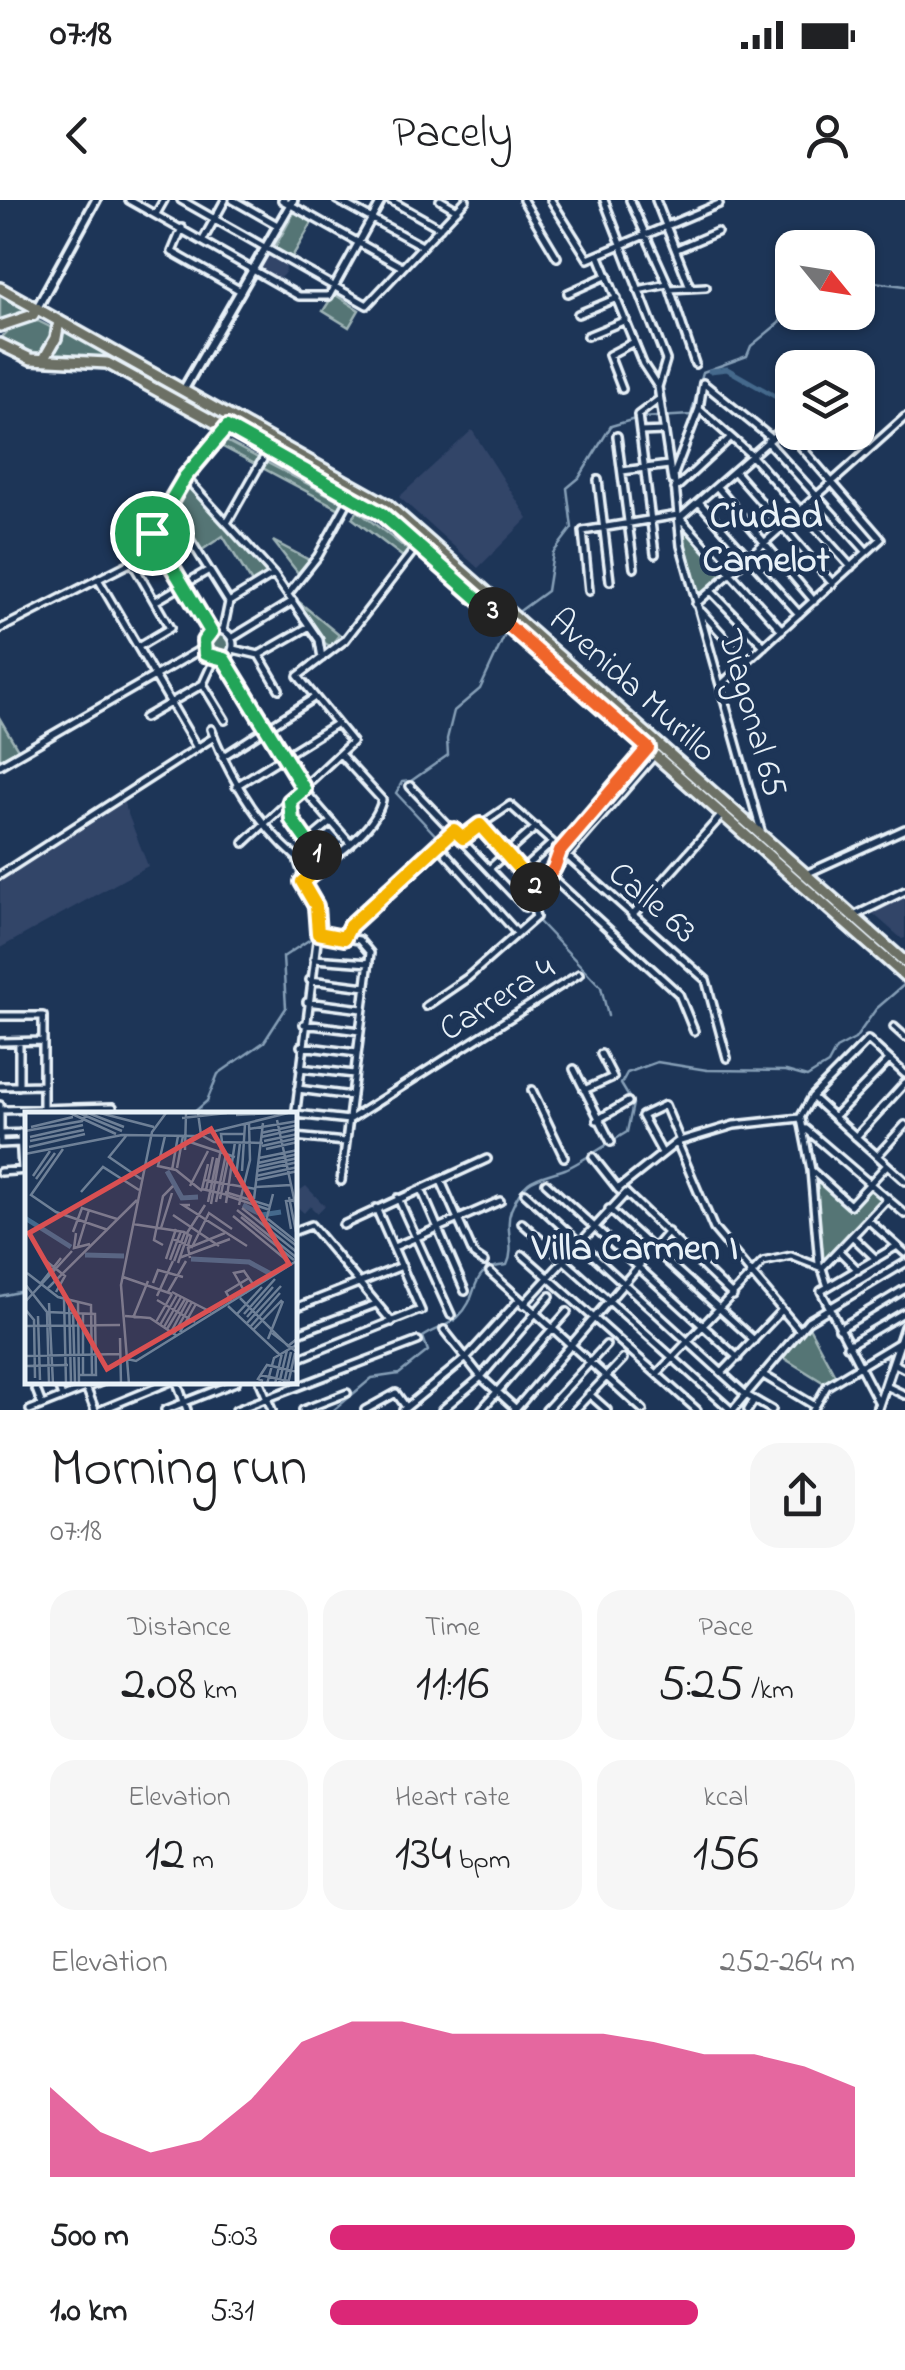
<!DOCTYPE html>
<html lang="en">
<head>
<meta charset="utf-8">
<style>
  body { margin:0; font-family:"Indie Flower",sans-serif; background:#f6f6f6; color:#202124; height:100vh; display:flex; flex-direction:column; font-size:38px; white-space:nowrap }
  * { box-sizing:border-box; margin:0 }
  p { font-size:32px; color:#757577 }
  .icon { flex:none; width:55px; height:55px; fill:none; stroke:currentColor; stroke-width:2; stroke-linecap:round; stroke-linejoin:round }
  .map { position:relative; height:1210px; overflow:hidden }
  .sheet { display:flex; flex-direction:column; background:#fff; flex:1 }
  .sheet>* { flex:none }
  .needle { width:65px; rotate:120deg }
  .fabs { position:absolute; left:775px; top:30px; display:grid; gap:20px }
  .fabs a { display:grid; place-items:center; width:100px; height:100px; border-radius:20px; background:#fff; box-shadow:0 2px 8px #0004; font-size:50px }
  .pin { position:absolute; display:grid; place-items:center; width:85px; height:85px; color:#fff; margin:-42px; border:5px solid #fff; border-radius:50%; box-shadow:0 2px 10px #0007 }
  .km { position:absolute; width:50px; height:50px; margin:-25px; border-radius:50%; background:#222; color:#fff; font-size:28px; line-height:50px; text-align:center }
  .round { display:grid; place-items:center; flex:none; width:105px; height:105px; border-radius:30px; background:#f6f6f6 }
  .head { display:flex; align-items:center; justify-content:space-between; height:170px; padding:0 50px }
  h1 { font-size:55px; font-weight:600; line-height:75px }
  .metrics { display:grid; grid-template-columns:repeat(3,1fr); gap:15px; height:170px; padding:10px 50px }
  .metrics div { display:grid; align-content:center; border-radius:25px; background:#f6f6f6; text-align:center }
  .metrics b { font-size:50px; font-weight:600 }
  .metrics small { font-size:28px; font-weight:400 }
  .metrics p { font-size:28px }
  .chart { height:280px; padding:20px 50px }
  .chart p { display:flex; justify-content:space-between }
  .chart svg { width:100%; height:180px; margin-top:10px; fill:#db2777; opacity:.7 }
  ul { padding:0 50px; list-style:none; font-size:32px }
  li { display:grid; grid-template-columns:160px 120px 1fr; align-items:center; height:75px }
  li i { height:25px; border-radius:12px; background:#db2777 }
  .status { display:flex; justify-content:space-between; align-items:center; height:70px; padding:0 50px; background:#fff; direction:ltr }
  .status svg { height:28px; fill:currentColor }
  header { display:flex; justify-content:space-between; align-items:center; height:130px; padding:0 50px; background:#fff; font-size:45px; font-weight:600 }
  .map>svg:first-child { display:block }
  .built { fill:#314468 }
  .green { fill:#547574; stroke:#9eb3b6; stroke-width:2.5 }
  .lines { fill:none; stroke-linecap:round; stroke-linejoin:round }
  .stream { stroke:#869fb7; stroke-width:2.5 }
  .canal { stroke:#44698c; stroke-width:5 }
  .minor-casing { stroke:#e8f1f8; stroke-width:12 }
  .tertiary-casing { stroke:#e8f1f8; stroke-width:14 }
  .secondary-casing { stroke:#e8f1f8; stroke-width:14 }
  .primary-casing { stroke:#e8f1f8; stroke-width:16 }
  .minor { stroke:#1d3557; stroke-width:5 }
  .tertiary { stroke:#1d3557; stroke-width:6 }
  .secondary { stroke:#1d3557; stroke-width:6 }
  .primary { stroke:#6c7065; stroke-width:9 }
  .split-1-casing { stroke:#fff; stroke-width:20 }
  .split-2-casing { stroke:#fff; stroke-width:20 }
  .split-3-casing { stroke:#fff; stroke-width:20 }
  .split-4-casing { stroke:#fff; stroke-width:20 }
  .split-1 { stroke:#22a559; stroke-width:12 }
  .split-2 { stroke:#f5b400; stroke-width:12 }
  .split-3 { stroke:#f0652b; stroke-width:12 }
  .split-4 { stroke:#22a559; stroke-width:12 }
  .labels { text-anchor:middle; stroke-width:9; stroke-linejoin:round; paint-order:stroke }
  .street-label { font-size:35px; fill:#e8f1f8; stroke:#1d3557 }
  .neighbourhood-label { font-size:38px; font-weight:bold; fill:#e8f1f8; stroke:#1d3557 }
  .inset-river { fill:none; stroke:#44698c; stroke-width:5 }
  .inset-road { fill:none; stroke:#6e8097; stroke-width:2.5 }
  .view { fill:#da5052; fill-opacity:0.15; stroke:#da5052; stroke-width:5 }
  .inset-edge { fill:none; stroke:#e8f1f8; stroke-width:5 }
</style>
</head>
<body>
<div class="status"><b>07:18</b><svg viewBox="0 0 49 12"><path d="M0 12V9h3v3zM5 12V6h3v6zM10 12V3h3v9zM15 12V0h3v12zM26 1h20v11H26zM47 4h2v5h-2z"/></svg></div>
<header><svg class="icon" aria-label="back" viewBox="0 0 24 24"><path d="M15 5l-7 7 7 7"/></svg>Pacely<svg class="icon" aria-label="person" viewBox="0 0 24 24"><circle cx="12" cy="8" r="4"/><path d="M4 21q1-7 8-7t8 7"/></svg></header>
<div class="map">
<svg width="905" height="1210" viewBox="0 0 905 1210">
  <rect width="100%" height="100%" fill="#1d3557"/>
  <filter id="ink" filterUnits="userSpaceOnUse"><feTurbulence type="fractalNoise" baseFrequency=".01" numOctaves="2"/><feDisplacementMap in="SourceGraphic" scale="20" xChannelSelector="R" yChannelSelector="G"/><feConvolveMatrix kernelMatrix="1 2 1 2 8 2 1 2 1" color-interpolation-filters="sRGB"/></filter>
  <g filter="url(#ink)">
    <path class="built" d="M262 67a12 12 0 1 1 24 0a12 12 0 1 1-24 0Z
      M472,230l56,88 -50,50 -79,-71z
      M123,601l25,65 -148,82v-67z
      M905,695v43l-3,1 -32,-28z
      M306,986l19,20 -8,7 -7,-7 -6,7 -9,-8v-11z"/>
    <path class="green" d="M295,11l18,10 -22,38 -17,-10z
      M0,93l33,19 -33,9z
      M334,94l25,16 -10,17 -26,-16z
      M38,121l14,7 2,8 -10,17 -19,-2 -25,-12 14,-14z
      M62,128l199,110 -1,3 -154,-83 -54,-2z
      M224,240l120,63 -4,6 -121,-64z
      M185,282l82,92 -15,9 -29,-47 -24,16 -28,-45z
      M358,311l50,39 -5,7 -51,-39z
      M681,325l45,49 -27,24z
      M273,341l36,19 -11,13z
      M293,397l46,38 -9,11 -9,-5z
      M206 445a12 12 0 1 1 24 0a12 12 0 1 1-24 0Z
      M0,519l19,32 -19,11z
      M814,976l36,33 21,-21 13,12 -61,67z
      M808,1125l28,52 -10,7 -44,-27z"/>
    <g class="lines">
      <path class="stream" d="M858,80l47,6
        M641,218l50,-3 12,-43 44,-16 4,-10 28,-23 13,-23
        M517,413l30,-22 6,-38 19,-25 -5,-40 12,-10 32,-52 24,-7
        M442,642l-46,-49 6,-11 9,-1 37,-26 -1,-16 7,-28 26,-22 28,-61
        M526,708l75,79 7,29
        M350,730l20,-18
        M191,915l16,-14 11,-27 46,-32 22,-34 -3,-51 32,-21 19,2
        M0,1096l28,-6
        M334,1210l38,-32 27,-4 29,-23 -5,-14c11,-8 25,-10 35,-20 25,-23 7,-49 49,-52 9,-18 -3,-36 4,-55 14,-34 25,-31 54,-41 12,-4 50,-30 62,-37l6,-28 -12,-20 6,-11 30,-11 50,8 79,1 21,6 21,-13 8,-15 19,-10 21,-30 29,-25"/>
      <path class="canal" d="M710,171l17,-2 65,37"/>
      <g class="minor-casing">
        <path id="minor" d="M129,0l170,96h30l53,-96
          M181,0l186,105 99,-105
          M233,0l46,26
          M282,0l120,67
          M337,0l85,46
          M390,0l50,28
          M440,0l17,10
          M523,0l34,57
          M551,0l37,59 131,-55
          M604,0l62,160 -8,27 14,94
          M630,0l40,89 25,75
          M656,0l34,87
          M156,14l8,-14
          M182,28l-10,24 69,39
          M203,40l22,-40
          M677,49l40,-17
          M599,56l44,108 15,23
          M670,89l36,-2
          M638,90l29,-6
          M568,93l40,-18
          M578,114l39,-16
          M587,136l39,-16
          M622,189l-13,-34 25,-13
          M699,209l52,46 100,112
          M640,232l24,-1
          M617,236l17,132
          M767,241l100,111
          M622,271l47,-6
          M734,271l99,113
          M185,277l89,98 45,65 3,18
          M598,280l12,101
          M717,287l97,114
          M675,289l55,-51
          M699,302l100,112
          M169,306l60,96 -6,29
          M680,318l102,112
          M680,318l109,-95
          M227,323l40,-71
          M152,333l59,99
          M655,354l-17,-139 20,-15
          M132,362l38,66 -32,19
          M98,379l99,169
          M589,391l-6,-60 95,-16
          M711,391l53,55
          M288,394l30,-38 32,-58
          M156,401l53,-31
          M229,402l44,-27
          M696,404l209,-187
          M702,412l45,50
          M0,429l132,-67 53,-85 40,-48
          M203 445a15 15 0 1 1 30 0a15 15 0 1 1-30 0Z
          M232,438l61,-37
          M233,449l26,6 20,34
          M259,455l49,-28
          M224,459l79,130 46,53
          M723,483l158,-144 -97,-112
          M203,484l22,36
          M144,518l59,-34 11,-24
          M211,529c19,49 46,94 86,129 8,26 18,49 21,75l-23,185
          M222,557l90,-58
          M0,565l203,-117
          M236,586l98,-61
          M410,586l115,121
          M290,604l3,16 30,43
          M480,625l58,65
          M761,631l-80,-285 -7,-72 25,-65 4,-26 68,55
          M463,637l47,-32 196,175 21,78
          M307,642l24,-20
          M244,643l108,-101 -54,-66 47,-36 73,-95
          M440,647l77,86
          M556,662l4,-11 87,-100
          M490,668l46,-41
          M521,671l31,-28
          M808,673l97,-44
          M0,675l214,-138
          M549,675l130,119 15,37
          M302,682c25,-21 73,-49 80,-82l-42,-46
          M856,715l49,-24
          M632,716l89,-100
          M318,733l41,7 11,13 -29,228
          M344,738l5,-12 76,-64 29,-32
          M314,759l55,4
          M310,780l56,7
          M307,802l55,7
          M426,806l41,-28 69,-61 -4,-15 6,-12 115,-133
          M0,816h43v99
          M304,824l56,7
          M894,827l11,10
          M0,842l43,-1
          M301,846l56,7
          M300,868l54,6
          M574,869l37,73
          M0,886l42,-1
          M19,886v-44
          M298,889l54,7
          M532,890l32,67
          M584,890l29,-13 -12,-23
          M812,897l93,84
          M0,905v39
          M0,910l113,-3 1,8
          M296,914l53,6 230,-146
          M834,917l55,-57
          M801,919l10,51 8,94
          M597,920l31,-18
          M806,929l99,85
          M20,933l2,37
          M1,934l27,-1
          M295,937l50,5
          M856,937l49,-54
          M677,942l37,87 85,101
          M0,944l20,-1
          M661,951l-19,-35 23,-11 15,36
          M877,956l28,-31
          M593,957l26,33
          M811,970l39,35 37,-40
          M0,972l28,-2
          M441,981l33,74 10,7
          M546,983l192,175
          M421,989l44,102
          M618,989l59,-47 57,-17 66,-7 12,-21 56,-57 37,34
          M525,993l221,202 26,15
          M398,998l53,117
          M376,1008l45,103
          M609,1009l145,131
          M868,1020l37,33
          M522,1023l209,187
          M343,1025l144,-66
          M295,1031l16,-6 81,97
          M853,1037l23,22
          M394,1047l106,-46
          M839,1051l19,19
          M523,1055l174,155
          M490,1072l153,138
          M828,1087l-6,-19 66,-70
          M523,1105l103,-112 107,103
          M295,1108l107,-42
          M839,1129l66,-40
          M444,1130l37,47 34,31
          M295,1134l81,-30
          M847,1146l58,-34
          M295,1160l125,-50
          M893,1163l12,6
          M722,1173l59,-62
          M657,1174l106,-112 28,-6 31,12
          M765,1176l50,30
          M57,1182l5,15
          M84,1182l11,28
          M177,1182l10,28
          M260,1182l12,28
          M34,1184l8,21
          M886,1186l19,9
          M589,1194l18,16
          M879,1203l-58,-112 76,-45
          M30,1210l71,-28
          M101,1210l68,-28
          M165,1210l71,-28
          M236,1210l182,-69
          M303,1210l44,-17
          M365,1210l31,-17 10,14
          M403,1210l63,-52 52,-57
          M442,1210l39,-33 69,-81
          M481,1210l86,-98
          M515,1210l153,-178
          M546,1210l60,-65
          M575,1210l48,-51
          M733,1210l75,-89 97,-58
          M748,1210l6,-10
          M813,1210l14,-24 73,-44 5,2"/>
      </g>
      <g class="tertiary-casing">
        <path id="tertiary" d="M37,108l59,-108
          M184,189l109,-189"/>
      </g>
      <g class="secondary-casing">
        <path id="secondary" d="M877,1210l28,-83"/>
      </g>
      <g class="primary-casing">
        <path id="primary" d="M0,88l388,217 517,457
          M0,126l33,-11 4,-7
          M0,144l31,15 76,4 275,151 523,462
          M44,159l12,-21 3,-17"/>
      </g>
      <use href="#minor" class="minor"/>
      <use href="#tertiary" class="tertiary"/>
      <use href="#secondary" class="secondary"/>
      <use href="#primary" class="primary"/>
    </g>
  </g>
  <g class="lines" filter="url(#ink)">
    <g class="split-1-casing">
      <path id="split-1" d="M152,333l59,99 -7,9 1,13 19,5 80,130 -14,12 2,19 25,35"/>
    </g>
    <g class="split-2-casing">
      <path id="split-2" d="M317,655l7,9 -22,18 14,24 2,27 26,5 6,-12 104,-96 9,8 17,-13 55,62"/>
    </g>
    <g class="split-3-casing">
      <path id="split-3" d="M493,412l155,136 -88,103 -6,17 -16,22 -3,-3"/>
    </g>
    <g class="split-4-casing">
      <path id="split-4" d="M152,333l33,-56 42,-50 155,87 111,98"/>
    </g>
    <use href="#split-1" class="split-1"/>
    <use href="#split-2" class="split-2"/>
    <use href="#split-3" class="split-3"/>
    <use href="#split-4" class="split-4"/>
  </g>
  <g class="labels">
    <g class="street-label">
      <text transform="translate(634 484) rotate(42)" y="12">Avenida Murillo</text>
      <text transform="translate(754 513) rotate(74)" y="12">Diagonal 65</text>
      <text transform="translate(654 701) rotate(41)" y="12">Calle 63</text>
      <text transform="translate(496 797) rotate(-32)" y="12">Carrera 4</text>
    </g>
    <g class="neighbourhood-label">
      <text x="766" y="327">Ciudad<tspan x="766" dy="44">Camelot</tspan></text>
      <text x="635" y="1059">Villa Carmen I</text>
    </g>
  </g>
  <g transform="translate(25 912)">
    <rect width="272" height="272" fill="#1d3557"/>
    <path class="inset-river" d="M142,59l15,27 16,-1M218,93l19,10 19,-3M0,106l46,29M60,143l39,1M166,147l58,3 22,12"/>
    <path class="inset-road" d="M45,1l46,21M54,1l43,18M63,1l36,14M75,1l54,14M173,1l3,22 13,7 49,1M211,3l36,-2M157,6l45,-5M252,8l21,97M6,15l42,-10M224,17l49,-8M0,19l57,-10 5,-8M236,21l37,-8M101,24l-17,21 32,22M140,24l-7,30 18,4 26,21M5,25l53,-12M236,25l37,-8M5,29l54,-11M162,29l48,16M239,29l34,-7M197,30l-1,-8h24M237,34l36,-8M4,35l56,-13M38,37l-32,46 25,17 52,18M241,37l32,-7M160,38l1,-37M0,42l97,-19 73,1 93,-23M234,46l39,-8M233,51l40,-9M183,52l-6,25 26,6M232,55l41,-9M152,56l6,-32M147,58l6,-34M217,59l3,-47M232,59l41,-9M8,64l17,-25M231,64l42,-9M211,65l4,-34M11,67l19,-26M179,68l52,9M231,68l42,-9M165,74l18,-35M231,75l35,-2M181,78l7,-33M56,80l22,-25 36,23M200,80l45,14M203,84l42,14M264,85l7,35M195,87l9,-44M229,87l9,-76M183,90l9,-44M191,90l10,-48M201,91l9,-61M186,92l11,-61M165,93h-7l64,41M214,93l11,-45 -1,-37M217,96l56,45M212,98l60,48M148,103l46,31M208,104l57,47M216,105l53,43M243,107l30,24M241,110l32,25M108,112l51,8 7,4 -3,9M240,113l8,-31M136,116l11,-35M266,117l-5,-28 12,-2M48,120l9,-24 35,11M51,121l-2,15 16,-4M162,121l18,-28M148,127l19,8 17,-34 23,16M138,133l-9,-5 9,-44 10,-10M53,134l11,-36M154,146l51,-19M165,146l-2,-10 37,-15M141,147l10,-30M145,148l11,-29M21,149l19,15 -9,16M149,149l11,-29M153,151l10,-29M2,161l31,24 33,8 1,70M98,165l49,17M16,171l20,-25M128,171l5,-13 25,7M0,172l22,28 48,2 1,61h-17M23,176l89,-88M143,180l18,-31M147,180l39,20M221,182l-12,-21 10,-2 11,16M132,184l16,-35M215,186l48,48 10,-8M39,187l2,85M44,188l2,84M132,188l38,22M206,189l-5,-9 23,-14M0,190l47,-51M53,190l1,82M24,191l4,81M203,194l51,48M0,197l9,11 1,58M22,200l2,71M48,200l2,72M58,201v62M212,202l25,-27M219,202l31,-35M13,204l2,64M100,204l25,2 27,18M222,205l26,-30M108,206l15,-37M131,210l16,-28M222,211l34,-37M135,213l17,-30M0,214l95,-1M226,214l29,-33M139,215l17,-30M142,217l18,-30M229,217l28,-29M146,220l17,-32M155,220l16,-28M247,221l26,20M149,222l18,-32M95,226l1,46M243,227l15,-38M0,244l95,-2M102,247l9,2 162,-101M0,254l43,-1M235,263l38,8M238,269l-5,-2 9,-14 31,7M259,271l7,-31M104,272l-8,-99 31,-153 14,-19M242,272l7,-26 24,-14M250,272l7,-31M254,272l8,-34M263,272l7,-31"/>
    <path class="view" d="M186,17l78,135 -182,105 -78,-136z"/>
    <rect width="272" height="272" class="inset-edge"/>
  </g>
</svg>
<div class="fabs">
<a><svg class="needle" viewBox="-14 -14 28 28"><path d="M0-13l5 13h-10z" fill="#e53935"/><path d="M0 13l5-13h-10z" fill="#757577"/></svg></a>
<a><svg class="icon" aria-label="layers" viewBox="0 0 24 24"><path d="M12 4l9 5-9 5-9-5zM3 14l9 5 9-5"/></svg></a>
</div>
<div class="pin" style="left:152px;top:333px;background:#1e9e55"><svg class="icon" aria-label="arrive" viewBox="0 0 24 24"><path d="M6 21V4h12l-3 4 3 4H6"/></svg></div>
<b class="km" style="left:317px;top:655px">1</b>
<b class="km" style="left:535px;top:687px">2</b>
<b class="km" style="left:493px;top:412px">3</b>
</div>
<section class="sheet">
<div class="head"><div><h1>Morning run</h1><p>07:18</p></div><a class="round"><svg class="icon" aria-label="share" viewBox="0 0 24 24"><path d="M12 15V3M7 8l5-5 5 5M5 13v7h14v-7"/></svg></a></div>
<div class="metrics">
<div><p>Distance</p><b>2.08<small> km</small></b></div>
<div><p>Time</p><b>11:16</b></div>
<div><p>Pace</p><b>5:25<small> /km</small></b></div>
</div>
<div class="metrics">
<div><p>Elevation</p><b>12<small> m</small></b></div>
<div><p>Heart rate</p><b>134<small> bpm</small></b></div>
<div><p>kcal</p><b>156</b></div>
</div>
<div class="chart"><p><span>Elevation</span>252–264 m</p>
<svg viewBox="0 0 160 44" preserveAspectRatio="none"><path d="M0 44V22L10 33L20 38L30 35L40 25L50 11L60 6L70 6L80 9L90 9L100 9L110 9L120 11L130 14L140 14L150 17L160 22V44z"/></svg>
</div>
<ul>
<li><b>500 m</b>5:03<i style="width:100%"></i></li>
<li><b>1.0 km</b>5:31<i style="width:70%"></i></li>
</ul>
</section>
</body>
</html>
